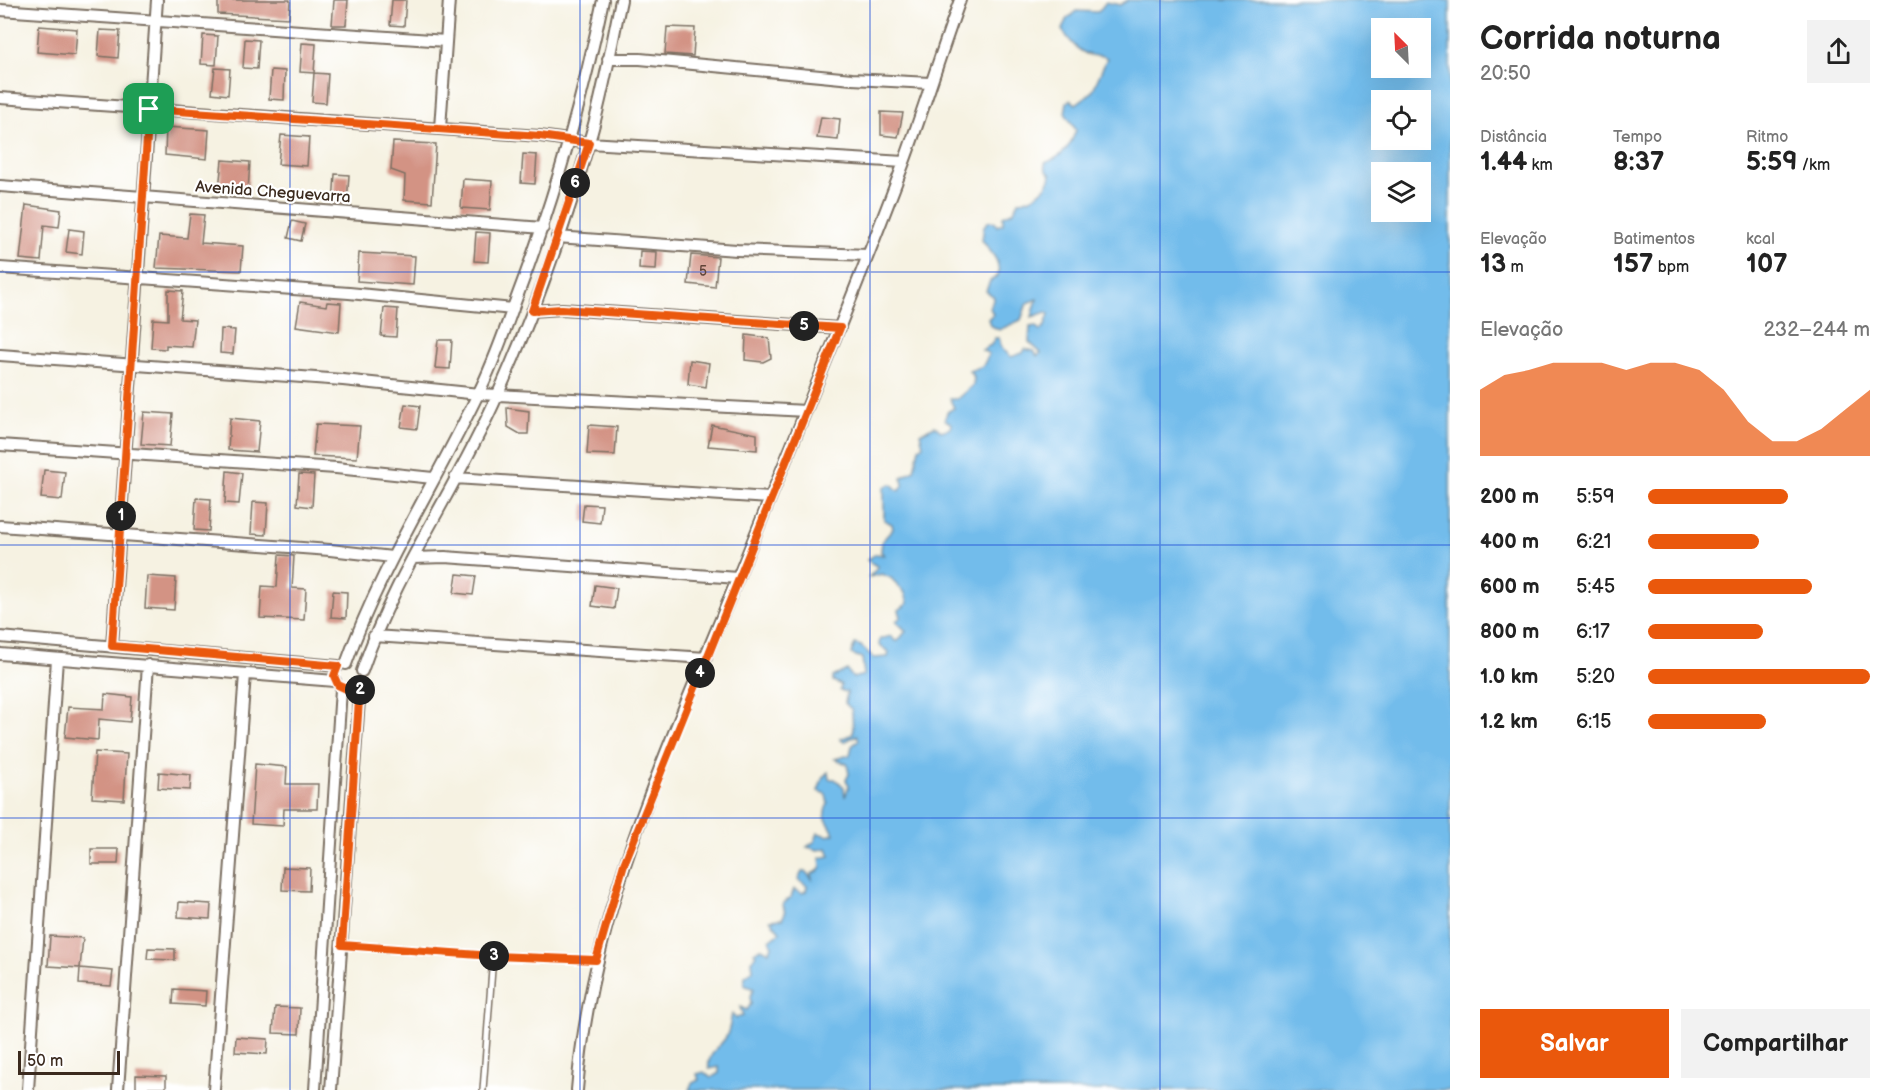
<!DOCTYPE html>
<html lang="pt">
<head>
<meta charset="utf-8">
<style>
  body { margin:0; font-family:"Balsamiq Sans",sans-serif; background:#f2f2f2; color:#222; height:100vh; display:flex; flex-direction:column; font-size:22px; white-space:nowrap }
  * { box-sizing:border-box; margin:0 }
  p { font-size:20px; color:#767676 }
  .icon { flex:none; width:33px; height:33px; fill:none; stroke:currentColor; stroke-width:2; stroke-linecap:round; stroke-linejoin:round }
  .map { position:relative; flex:1; overflow:hidden }
  .sheet { display:flex; flex-direction:column; background:#fff; width:450px }
  .sheet>* { flex:none }
  .needle { width:39px; rotate:336deg }
  .fabs { position:absolute; left:1371px; top:18px; display:grid; gap:12px }
  .fabs a { display:grid; place-items:center; width:60px; height:60px; border-radius:0px; background:#fff; box-shadow:0 6px 24px #0002; font-size:30px }
  .scale { position:absolute; left:18px; bottom:15px; width:102px; box-sizing:border-box; padding-left:6px; border:3px solid #3b2a1e; border-top:0; font-size:16px; line-height:21px; white-space:nowrap; color:#3b2a1e; -webkit-text-stroke:4px #fff; paint-order:stroke }
  .pin { position:absolute; display:grid; place-items:center; width:51px; height:51px; color:#fff; margin:-26px; border-radius:12px; box-shadow:0 3px 9px #0006 }
  .km { position:absolute; width:30px; height:30px; margin:-15px; border-radius:50%; background:#222; color:#fff; font-size:16px; line-height:30px; text-align:center }
  .round { display:grid; place-items:center; flex:none; width:63px; height:63px; border-radius:0px; background:#f2f2f2 }
  .overview { display:flex; align-items:center; justify-content:space-between; height:102px; padding:0 30px }
  h1 { font-size:33px; font-weight:800; line-height:45px }
  .figures { display:grid; grid-template-columns:repeat(3,1fr); gap:9px; height:102px; padding:6px 30px }
  .figures div { display:grid; align-content:center }
  .figures b { font-size:26px; font-weight:800 }
  .figures small { font-size:16px; font-weight:400 }
  .figures p { font-size:16px }
  .chart { height:168px; padding:12px 30px }
  .chart p { display:flex; justify-content:space-between }
  .chart svg { width:100%; height:108px; margin-top:6px; fill:#ea580c; opacity:.7 }
  .cta { display:flex; gap:12px; margin-top:auto; padding:12px 30px }
  .cta a { flex:1; height:69px; border-radius:0px; background:#ea580c; color:#fff; font-size:24px; font-weight:800; line-height:69px; text-align:center }
  .cta a+a { background:#f2f2f2; color:#222 }
  ul { padding:0 30px; list-style:none; font-size:20px }
  li { display:grid; grid-template-columns:96px 72px 1fr; align-items:center; height:45px }
  li i { height:15px; border-radius:8px; background:#ea580c }
  main { display:flex; flex:1; min-height:0 }
  .map>svg:first-child { display:block }
  .water { fill:#72bceb; stroke:#567384; stroke-width:1.5; fill-rule:evenodd }
  .building { fill:#d39384 }
  .lines { fill:none; stroke-linecap:round; stroke-linejoin:round }
  .service-casing { stroke:#7c7063; stroke-width:8 }
  .minor-casing { stroke:#7c7063; stroke-width:14 }
  .service { stroke:#fff; stroke-width:5 }
  .minor { stroke:#fff; stroke-width:10 }
  .route-casing { stroke:#fff; stroke-width:12 }
  .route { stroke:#ea580c; stroke-width:8 }
  .grid { fill:none; stroke:#1d4ed8; stroke-width:1.5; stroke-opacity:0.55 }
  .labels { text-anchor:middle; stroke-width:4.5; stroke-linejoin:round; paint-order:stroke }
  .number-label { font-size:14px; fill:#614438 }
  .street-label { font-size:16px; fill:#3b2a1e; stroke:#fff }
</style>
</head>
<body>
<main>
<div class="map">
<svg width="1450" height="1090" viewBox="0 0 1450 1090">
  <rect width="100%" height="100%" fill="#fff"/>
  <filter id="ink" filterUnits="userSpaceOnUse"><feTurbulence type="fractalNoise" baseFrequency=".0167" numOctaves="2"/><feDisplacementMap in="SourceGraphic" scale="12" xChannelSelector="R" yChannelSelector="G"/><feConvolveMatrix kernelMatrix="1 2 1 2 8 2 1 2 1" color-interpolation-filters="sRGB"/></filter>
  <filter id="wash" filterUnits="userSpaceOnUse"><feTurbulence type="fractalNoise" baseFrequency=".008" numOctaves="4" result="noise"/><feDisplacementMap in="SourceGraphic" scale="24" xChannelSelector="R" yChannelSelector="G"/><feGaussianBlur stdDeviation="1.35" result="paint"/><feColorMatrix in="noise" values="0 0 0 0 0 0 0 0 0 0 0 0 0 0 0 0 0 1.4 0 .05"/><feComposite in="paint" operator="in"/></filter>
  <g filter="url(#wash)">
    <rect width="100%" height="100%" fill="#f6f2e2"/>
    <path class="water" d="M1128,0h322v1090h-761l3,-7 7,-3 -2,-6 7,-2 7,6 8,-5v-6l-10,2c-3,-14 11,-22 17,-32 4,-7 4,-15 6,-23l4,4 7,-2 -3,-9 7,3 4,-6 -1,-8 4,-7 -10,-4 1,-9 8,-6 -1,-9 4,-6 -2,-3 8,-4 7,4 3,-6 -2,-6 10,-8 -10,-12 12,-1 3,-6 -2,-9 8,-7 3,-8 8,4 4,-2 1,-5 -9,-6 4,-8h4l6,7 -1,-5 7,-3 3,-5 -1,-8 10,-2 -3,-8 -9,2 -11,-3 8,-6 3,-8 9,3 7,-2c-5,-14 -14,-15 -6,-30l-2,-10 -8,-3 5,-14 5,-5 1,7h6l9,8 1,10 4,-12 -3,-5 3,-6 -2,-10 -12,-5 15,-4 2,-9 7,-6 -2,-5 -13,7 -4,-3 13,-5 -1,-24 -7,-7 2,-11 -7,-1 1,-6 -8,-4v-4l14,-7 6,8 11,-3 -2,-17 -11,-4 4,-10 6,2 13,12 14,-1 1,-5 -10,-7 1,-6 11,-3 4,5h3l8,-10 -10,-10 5,-4 -2,-7 9,-7 -3,-10 -14,-15 -9,-4 -13,3 9,-10 -11,-7 9,-6 8,1 -3,-3 1,-11 11,-12 -1,-5 -8,-4v-33l7,-3 8,7 4,-5 -1,-9 12,-7 5,-22 4,-3 -3,-12 15,-7 6,5 10,-3 1,-4 -7,-4 2,-8 7,-4 -4,-9h7l16,-14 1,-8 -5,-6 14,-5 6,-12 -7,-4 9,-5 4,-7h4l2,9 10,10 12,-4 2,-4 9,2 3,5 4,-3 -12,-11 1,-15 6,-1 4,5 5,-5 4,-12 -3,-2 -14,5 5,-18 -10,4 -6,17 -22,10 -9,-5 -2,-6 5,-5 -3,-6 4,-11 -8,-6 4,-10 8,-5c3,-16 -7,-23 -16,-36l2,-14 5,-5 6,1 2,4 6,-2v-8l11,-5 4,-10c13,0 32,-13 33,-26l-5,-5 -1,-7c17,-6 25,-15 31,-33l-11,-17 2,-11 4,-2 5,4 16,-12 15,-34c-6,-5 -10,-1 -17,-3 -14,-4 -21,-16 -28,-25l4,-10 10,-9 22,1 8,-10 14,3zM1382,28h38v40h-38zM1382,100h38v40h-38zM1382,172h38v40h-38z"/>
    <g id="blocks">
      <path class="building" d="M218,0h72l-1,18 -71,-4z
        M334,0h14l-2,25h-14z
        M392,0h14l-2,26 -14,-1z
        M39,26l38,3 -2,26 -38,-3z
        M667,27l28,1 -2,28 -28,-2z
        M100,30l20,1 -2,27 -20,-2z
        M203,35l15,1 -2,29 -15,-1z
        M245,39l14,1 -2,29 -14,-1z
        M302,43l14,1 -2,29 -14,-1z
        M215,68l15,1 -2,26 -16,-2z
        M271,70l14,1 -1,29 -15,-1z
        M314,73l14,1 -2,29 -14,-1z
        M881,112l22,1 -5,24 -17,-2z
        M821,117l19,2 -2,21 -21,-2z
        M166,127l43,3 -2,29 -42,-4z
        M281,135l28,2 -2,29 -29,-2z
        M393,142l43,2 -4,58 -28,-2 1,-25 -14,-5z
        M523,154l14,1 -2,29 -14,-1z
        M222,160l28,2 -2,29 -29,-2z
        M335,174l14,1 -2,29 -14,-1z
        M463,179l29,2 -2,29 -29,-2z
        M26,205l35,5 -2,17 -15,-2 -3,36 -21,-2z
        M190,214l14,1 -3,28 42,3 -2,25 -85,-3 3,-32 28,2z
        M292,221l13,3 -4,17 -13,-3z
        M69,229l15,2 -2,23 -16,-2z
        M476,232l14,1 -2,29 -14,-1z
        M640,251l17,1 -1,18 -17,-1z
        M359,253l56,3 -2,29 -56,-4z
        M691,255l27,2 -3,30 -27,-3z
        M168,290l15,1 -3,28 15,1 -3,27 -26,-2v4l-15,-1 2,-29 15,1z
        M300,302l26,4 1,-4 14,1 -2,29 -43,-6z
        M384,308l14,1 -2,28 -15,-1z
        M221,329l14,1 -2,24 -13,-1z
        M746,335l23,3 2,20 -8,4 -18,-2z
        M438,340h14l-2,29 -15,-1z
        M690,360l19,3 -3,24 -18,-3z
        M405,404l15,2 -3,23 -16,-2z
        M507,408l22,3 -1,23h-8l-12,-7z
        M144,412l29,2 -3,32 -29,-2z
        M230,418l30,3 -3,31 -29,-2z
        M316,424l44,2 -3,32 -44,-2z
        M589,425l28,2 -2,28 -28,-1z
        M712,425l45,9v16l-49,-4z
        M44,470l21,2 -3,28 -21,-2z
        M227,471l15,2 -3,31 -14,-1z
        M299,474l15,1 -2,32 -15,-2z
        M196,498l15,1 -2,32 -15,-1z
        M253,502l15,1 -2,32 -15,-1z
        M584,504l18,1 -2,18 -18,-2z
        M279,555l15,1 -2,32 14,1 -2,31 -44,-2 2,-32 15,1z
        M457,574l19,2 -3,19 -19,-2z
        M147,576l29,2 -2,32 -29,-2z
        M595,585l22,3 -3,21 -22,-3z
        M333,591l14,1 -1,26 -15,-1z
        M105,694l27,3 -2,25 -31,-3 -1,21 -33,-3 3,-30 36,2z
        M95,752l32,2 -3,46 -32,-2z
        M255,764l32,3 -1,17h32l-1,25h-33l-1,17 -32,-2z
        M159,772l32,3 -1,15 -32,-2z
        M91,849h28l-1,15h-27z
        M283,867l27,1 -1,23 -27,-1z
        M179,902l32,2 -1,15 -32,-2z
        M50,936l33,2 -3,30 33,3 -2,15 -32,-2 1,-16 -32,-2z
        M148,948l27,1v11l-28,-1z
        M174,989l32,2 -1,15 -32,-2z
        M275,1007l25,1 -1,26 -26,-1z
        M236,1037l32,2 -1,15 -32,-2z
        M136,1075l30,1v12h-30z"/>
    </g>
  </g>
  <g filter="url(#ink)">
    <use href="#blocks" fill-opacity="0" stroke="#7c7063" stroke-width="1.5"/>
    <g class="lines">
      <g class="service-casing">
        <path id="service" d="M342,945l151,11 103,4
          M483,1090l10,-134"/>
      </g>
      <g class="minor-casing">
        <path id="minor" d="M0,10l446,31
          M608,59h32l212,20 78,4
          M0,98l540,38 49,7 315,19
          M440,128l9,-128
          M0,186l543,42
          M557,237l180,13 131,5
          M0,268l349,25 164,16
          M532,311l30,-2 278,19
          M0,355l343,25 136,14 327,17
          M0,445l336,23 97,10
          M455,478l315,20
          M0,526l330,24 62,7
          M413,558l32,-1 293,21
          M374,636l332,22
          M0,637l338,29
          M112,646l45,-646
          M0,654l335,27
          M346,664c34,-96 89,-180 132,-270 16,-31 27,-65 39,-97 37,-97 65,-195 86,-297
          M362,671c33,-98 95,-183 136,-277 36,-81 67,-167 91,-252 14,-46 22,-95 32,-142
          M28,1090l29,-431
          M118,1090l30,-425
          M214,1090l31,-416
          M315,1090l26,-401
          M331,1090l29,-404
          M577,1090c15,-187 97,-353 166,-525 54,-133 109,-265 160,-400 20,-54 37,-110 57,-165"/>
      </g>
      <use href="#service" class="service"/>
      <use href="#minor" class="minor"/>
    </g>
  </g>
  <g class="lines" filter="url(#ink)">
    <g class="route-casing">
      <path id="route" d="M149,109l391,27 49,7 -57,168 30,-2 278,19 -216,536 -28,96 -103,-4 -151,-11 18,-259 -9,5 -13,-6 -4,-9 4,-10 -226,-20z"/>
    </g>
    <use href="#route" class="route"/>
  </g>
  <path class="grid" d="M290,0v1090M580,0v1090M870,0v1090M1160,0v1090M0,272h1450M0,545h1450M0,818h1450"/>
  <g class="labels">
    <g class="number-label">
      <text x="703" y="276">5</text>
    </g>
    <g class="street-label">
      <text transform="translate(273 191) rotate(4)" y="6">Avenida Cheguevarra</text>
    </g>
  </g>
</svg>
<div class="fabs">
<a><svg class="needle" viewBox="-14 -14 28 28"><path d="M0-13l5 13h-10z" fill="#e53935"/><path d="M0 13l5-13h-10z" fill="#767676"/></svg></a>
<a><svg class="icon" aria-label="locate" viewBox="0 0 24 24"><circle cx="12" cy="12" r="6"/><path d="M12 2v4M12 18v4M2 12h4M18 12h4"/></svg></a>
<a><svg class="icon" aria-label="layers" viewBox="0 0 24 24"><path d="M12 4l9 5-9 5-9-5zM3 14l9 5 9-5"/></svg></a>
</div>
<div class="scale">50 m</div>
<div class="pin" style="left:149px;top:109px;background:#1e9e55"><svg class="icon" aria-label="arrive" viewBox="0 0 24 24"><path d="M6 21V4h12l-3 4 3 4H6"/></svg></div>
<b class="km" style="left:121px;top:516px">1</b>
<b class="km" style="left:360px;top:690px">2</b>
<b class="km" style="left:494px;top:956px">3</b>
<b class="km" style="left:700px;top:673px">4</b>
<b class="km" style="left:804px;top:326px">5</b>
<b class="km" style="left:575px;top:183px">6</b>
</div>
<section class="sheet">
<div class="overview"><div><h1>Corrida noturna</h1><p>20:50</p></div><a class="round"><svg class="icon" aria-label="share" viewBox="0 0 24 24"><path d="M12 15V3M7 8l5-5 5 5M5 13v7h14v-7"/></svg></a></div>
<div class="figures">
<div><p>Distância</p><b>1.44<small> km</small></b></div>
<div><p>Tempo</p><b>8:37</b></div>
<div><p>Ritmo</p><b>5:59<small> /km</small></b></div>
</div>
<div class="figures">
<div><p>Elevação</p><b>13<small> m</small></b></div>
<div><p>Batimentos</p><b>157<small> bpm</small></b></div>
<div><p>kcal</p><b>107</b></div>
</div>
<div class="chart"><p><span>Elevação</span>232–244 m</p>
<svg viewBox="0 0 160 44" preserveAspectRatio="none"><path d="M0 44V17L10 11L20 9L30 6L40 6L50 6L60 9L70 6L80 6L90 9L100 17L110 30L120 38L130 38L140 33L150 25L160 17V44z"/></svg>
</div>
<ul>
<li><b>200 m</b>5:59<i style="width:63%"></i></li>
<li><b>400 m</b>6:21<i style="width:50%"></i></li>
<li><b>600 m</b>5:45<i style="width:74%"></i></li>
<li><b>800 m</b>6:17<i style="width:52%"></i></li>
<li><b>1.0 km</b>5:20<i style="width:100%"></i></li>
<li><b>1.2 km</b>6:15<i style="width:53%"></i></li>
</ul>
<div class="cta"><a>Salvar</a><a>Compartilhar</a></div>
</section>
</main>
</body>
</html>
